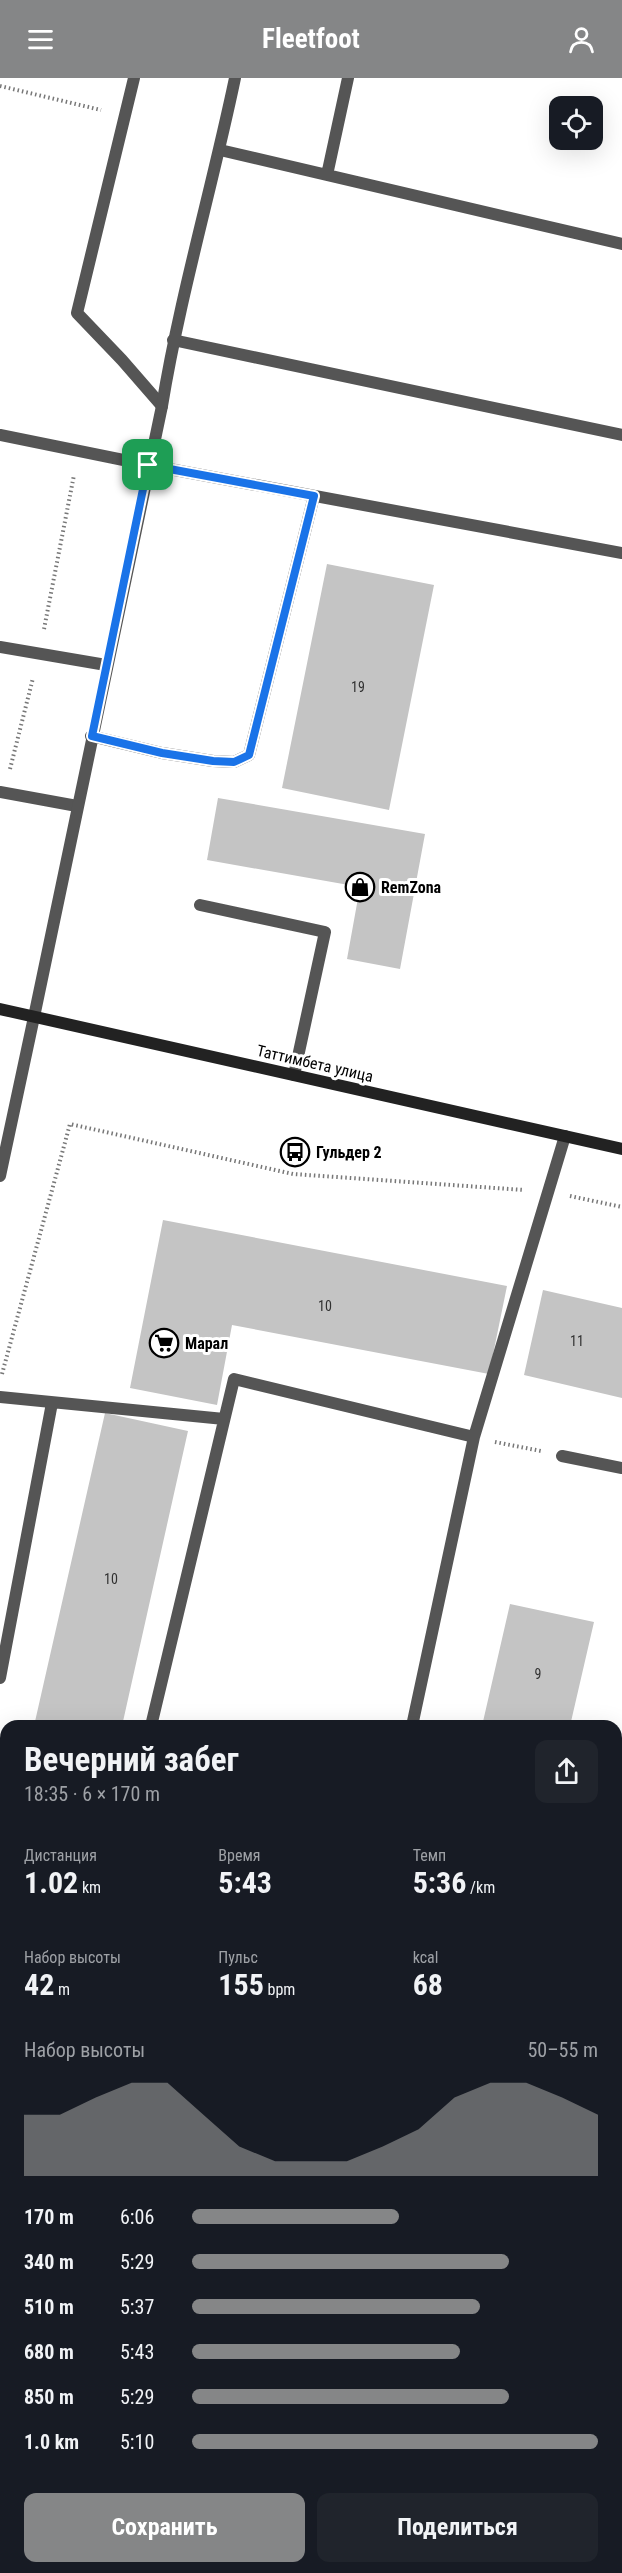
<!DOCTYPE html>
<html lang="ru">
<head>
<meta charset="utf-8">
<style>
  body { margin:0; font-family:"Roboto Condensed",sans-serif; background:#20242c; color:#f1f3f6; height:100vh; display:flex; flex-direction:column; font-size:22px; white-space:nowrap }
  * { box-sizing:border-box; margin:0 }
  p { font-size:20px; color:#9ea1a6 }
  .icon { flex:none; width:33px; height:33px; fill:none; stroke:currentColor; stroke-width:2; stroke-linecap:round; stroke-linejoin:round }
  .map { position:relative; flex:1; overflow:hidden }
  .drawer { position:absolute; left:0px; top:1642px; width:622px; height:854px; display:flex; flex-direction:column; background:#171b24; border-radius:18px 18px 0 0; box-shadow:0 6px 24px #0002 }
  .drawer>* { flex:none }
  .controls { position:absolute; left:549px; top:18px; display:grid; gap:12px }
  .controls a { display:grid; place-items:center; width:54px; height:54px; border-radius:12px; background:#171b24; box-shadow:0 6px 24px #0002; font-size:30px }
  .pin { position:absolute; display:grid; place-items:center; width:51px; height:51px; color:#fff; margin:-26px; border-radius:12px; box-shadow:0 3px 9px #0006 }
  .round { display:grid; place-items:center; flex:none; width:63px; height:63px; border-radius:12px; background:#20242c }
  .headline { display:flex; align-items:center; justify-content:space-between; height:102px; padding:0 24px }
  h1 { font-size:33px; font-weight:700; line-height:45px }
  .figures { display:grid; grid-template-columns:repeat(3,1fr); gap:9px; height:102px; padding:6px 24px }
  .figures div { display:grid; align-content:center }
  .figures b { font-size:30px; font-weight:700 }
  .figures small { font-size:16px; font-weight:400 }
  .figures p { font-size:16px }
  .chart { height:168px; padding:12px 24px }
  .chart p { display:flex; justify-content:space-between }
  .chart svg { width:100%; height:108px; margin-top:6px; fill:#858687; opacity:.7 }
  .primary-button { display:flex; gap:12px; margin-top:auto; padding:12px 24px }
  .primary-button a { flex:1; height:69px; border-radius:12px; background:#858687; color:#fff; font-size:24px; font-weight:700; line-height:69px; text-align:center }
  .primary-button a+a { background:#20242c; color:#f1f3f6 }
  ul { padding:0 24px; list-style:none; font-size:20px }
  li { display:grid; grid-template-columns:96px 72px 1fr; align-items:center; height:45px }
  li i { height:15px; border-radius:8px; background:#858687 }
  header { display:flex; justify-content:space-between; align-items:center; height:78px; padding:0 24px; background:#858687; color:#fff; font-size:27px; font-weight:700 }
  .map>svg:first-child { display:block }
  .building { fill:#c4c4c4 }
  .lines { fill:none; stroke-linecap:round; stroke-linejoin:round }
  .path { stroke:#777; stroke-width:4; stroke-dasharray:1.5 3; stroke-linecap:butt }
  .service { stroke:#555; stroke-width:12 }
  .minor { stroke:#555; stroke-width:12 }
  .tertiary { stroke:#555; stroke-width:12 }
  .secondary { stroke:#222; stroke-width:12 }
  .route-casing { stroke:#fff; stroke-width:12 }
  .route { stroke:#1a73e8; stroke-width:8 }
  .labels { text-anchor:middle; stroke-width:6; stroke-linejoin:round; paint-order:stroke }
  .number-label { font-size:14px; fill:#313131 }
  .poi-label { font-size:16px; font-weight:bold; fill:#000; stroke:#fff; text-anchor:start }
  .street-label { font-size:16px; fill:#000; stroke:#fff }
</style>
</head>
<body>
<header><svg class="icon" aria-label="menu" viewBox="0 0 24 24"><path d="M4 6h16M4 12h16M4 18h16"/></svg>Fleetfoot<svg class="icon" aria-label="person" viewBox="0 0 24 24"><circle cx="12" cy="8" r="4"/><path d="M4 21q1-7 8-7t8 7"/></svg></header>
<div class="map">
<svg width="622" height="2495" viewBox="0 0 622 2495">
  <rect width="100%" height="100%" fill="#fff"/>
  <path class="building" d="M327,486l107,21 -45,225 -107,-22z
    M218,720l207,36 -25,135 -53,-10 13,-72 -153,-27z
    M163,1142l344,66 -18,88 -257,-49 -15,80 -87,-17z
    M543,1212l79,18v90l-98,-23z
    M105,1335l83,18 -66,295h-88z
    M510,1526l84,18 -24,104h-88z
    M5,1776h1v151l-6,-1v-128z
    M0,2008l6,2v162l-6,-1z
    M616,2181l6,1v87l-6,-1z
    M0,2244l6,1v74l-5,23z
    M87,2490h241l17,4 -260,1z
    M502,2490h68l16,4 -86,1z"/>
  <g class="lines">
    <path class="path" d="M0,8l101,24
      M44,551l30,-154
      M10,691l23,-91
      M570,1118l52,11
      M2,1296l68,-250 223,50 231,16
      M495,1364l46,9"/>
    <path class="service" d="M134,0l-57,235 45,47 40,46
      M220,72l402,94
      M327,97l21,-97
      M173,262l449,95
      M0,357l148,30
      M0,569l106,18
      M91,658l71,17 51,8 21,1 15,-7 65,-259
      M0,714l77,14
      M200,827l125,27 -31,143
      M0,1319l224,22
      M562,1378l60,12
      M0,1600l52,-275
      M151,1648l83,-347 240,58
      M412,1648l62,-289 91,-301
      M0,1990l6,2
      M0,2187l6,2
      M616,2426l6,1
      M19,2495l1,-5"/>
    <path class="minor" d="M148,387l474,88
      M34,939l128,-611c18,-110 50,-218 73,-328"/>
    <path class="tertiary" d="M0,1098l34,-159"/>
    <path class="secondary" d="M0,931l622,140"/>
  </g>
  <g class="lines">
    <g class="route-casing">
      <path id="route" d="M148,387l166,31 -65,259 -15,7 -21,-1 -51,-8 -70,-17z"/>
    </g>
    <use href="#route" class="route"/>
  </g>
  <defs>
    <g id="shop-ring" transform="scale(1.5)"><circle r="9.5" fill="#fff" stroke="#000" stroke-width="1.5"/><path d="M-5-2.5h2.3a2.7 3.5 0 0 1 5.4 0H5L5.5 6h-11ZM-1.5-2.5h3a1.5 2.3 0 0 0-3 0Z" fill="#000"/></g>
    <g id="bus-ring" transform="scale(1.5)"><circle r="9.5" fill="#fff" stroke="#000" stroke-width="1.5"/><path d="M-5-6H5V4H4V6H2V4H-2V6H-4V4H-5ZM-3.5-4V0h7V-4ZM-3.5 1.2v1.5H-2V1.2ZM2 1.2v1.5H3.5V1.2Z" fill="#000"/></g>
    <g id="supermarket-ring" transform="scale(1.5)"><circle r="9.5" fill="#fff" stroke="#000" stroke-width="1.5"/><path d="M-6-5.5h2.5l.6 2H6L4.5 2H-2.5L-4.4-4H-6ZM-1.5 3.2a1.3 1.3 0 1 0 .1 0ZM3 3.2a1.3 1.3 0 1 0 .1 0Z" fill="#000"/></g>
  </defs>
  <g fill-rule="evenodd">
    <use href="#shop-ring" x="360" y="809"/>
    <use href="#bus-ring" x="295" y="1074"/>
    <use href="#supermarket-ring" x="164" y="1265"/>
  </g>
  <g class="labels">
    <g class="number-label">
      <text x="358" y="614">19</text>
      <text x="325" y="1233">10</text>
      <text x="577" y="1268">11</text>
      <text x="111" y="1506">10</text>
      <text x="538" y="1601">9</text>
    </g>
    <g class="poi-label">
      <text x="381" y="815">RemZona</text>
      <text x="316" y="1080">Гульдер 2</text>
      <text x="185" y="1271">Марал</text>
    </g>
    <g class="street-label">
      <text transform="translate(315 985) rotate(13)" y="6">Таттимбета улица</text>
    </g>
  </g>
</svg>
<div class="controls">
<a><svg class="icon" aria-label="locate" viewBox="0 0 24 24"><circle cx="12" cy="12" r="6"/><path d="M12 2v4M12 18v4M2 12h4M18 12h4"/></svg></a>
</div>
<div class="pin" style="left:148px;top:387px;background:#1e9e55"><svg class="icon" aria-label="arrive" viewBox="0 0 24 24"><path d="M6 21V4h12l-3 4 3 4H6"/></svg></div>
<section class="drawer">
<div class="headline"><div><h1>Вечерний забег</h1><p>18:35 · 6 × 170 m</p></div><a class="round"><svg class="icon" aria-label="share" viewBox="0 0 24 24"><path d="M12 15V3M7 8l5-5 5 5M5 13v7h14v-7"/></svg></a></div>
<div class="figures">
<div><p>Дистанция</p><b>1.02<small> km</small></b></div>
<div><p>Время</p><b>5:43</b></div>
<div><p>Темп</p><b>5:36<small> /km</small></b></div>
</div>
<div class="figures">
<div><p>Набор высоты</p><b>42<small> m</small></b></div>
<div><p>Пульс</p><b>155<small> bpm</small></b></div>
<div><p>kcal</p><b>68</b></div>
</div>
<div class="chart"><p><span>Набор высоты</span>50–55 m</p>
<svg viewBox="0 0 160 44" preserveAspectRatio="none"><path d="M0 44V19L10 19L20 12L30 6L40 6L50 19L60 32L70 38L80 38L90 38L100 32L110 25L120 12L130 6L140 6L150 12L160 19V44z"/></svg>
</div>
<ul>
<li><b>170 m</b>6:06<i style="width:51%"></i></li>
<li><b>340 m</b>5:29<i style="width:78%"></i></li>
<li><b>510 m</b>5:37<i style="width:71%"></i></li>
<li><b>680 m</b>5:43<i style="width:66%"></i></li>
<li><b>850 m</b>5:29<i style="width:78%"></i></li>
<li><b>1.0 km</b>5:10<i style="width:100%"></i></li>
</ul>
<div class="primary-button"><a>Сохранить</a><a>Поделиться</a></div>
</section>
</div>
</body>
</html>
